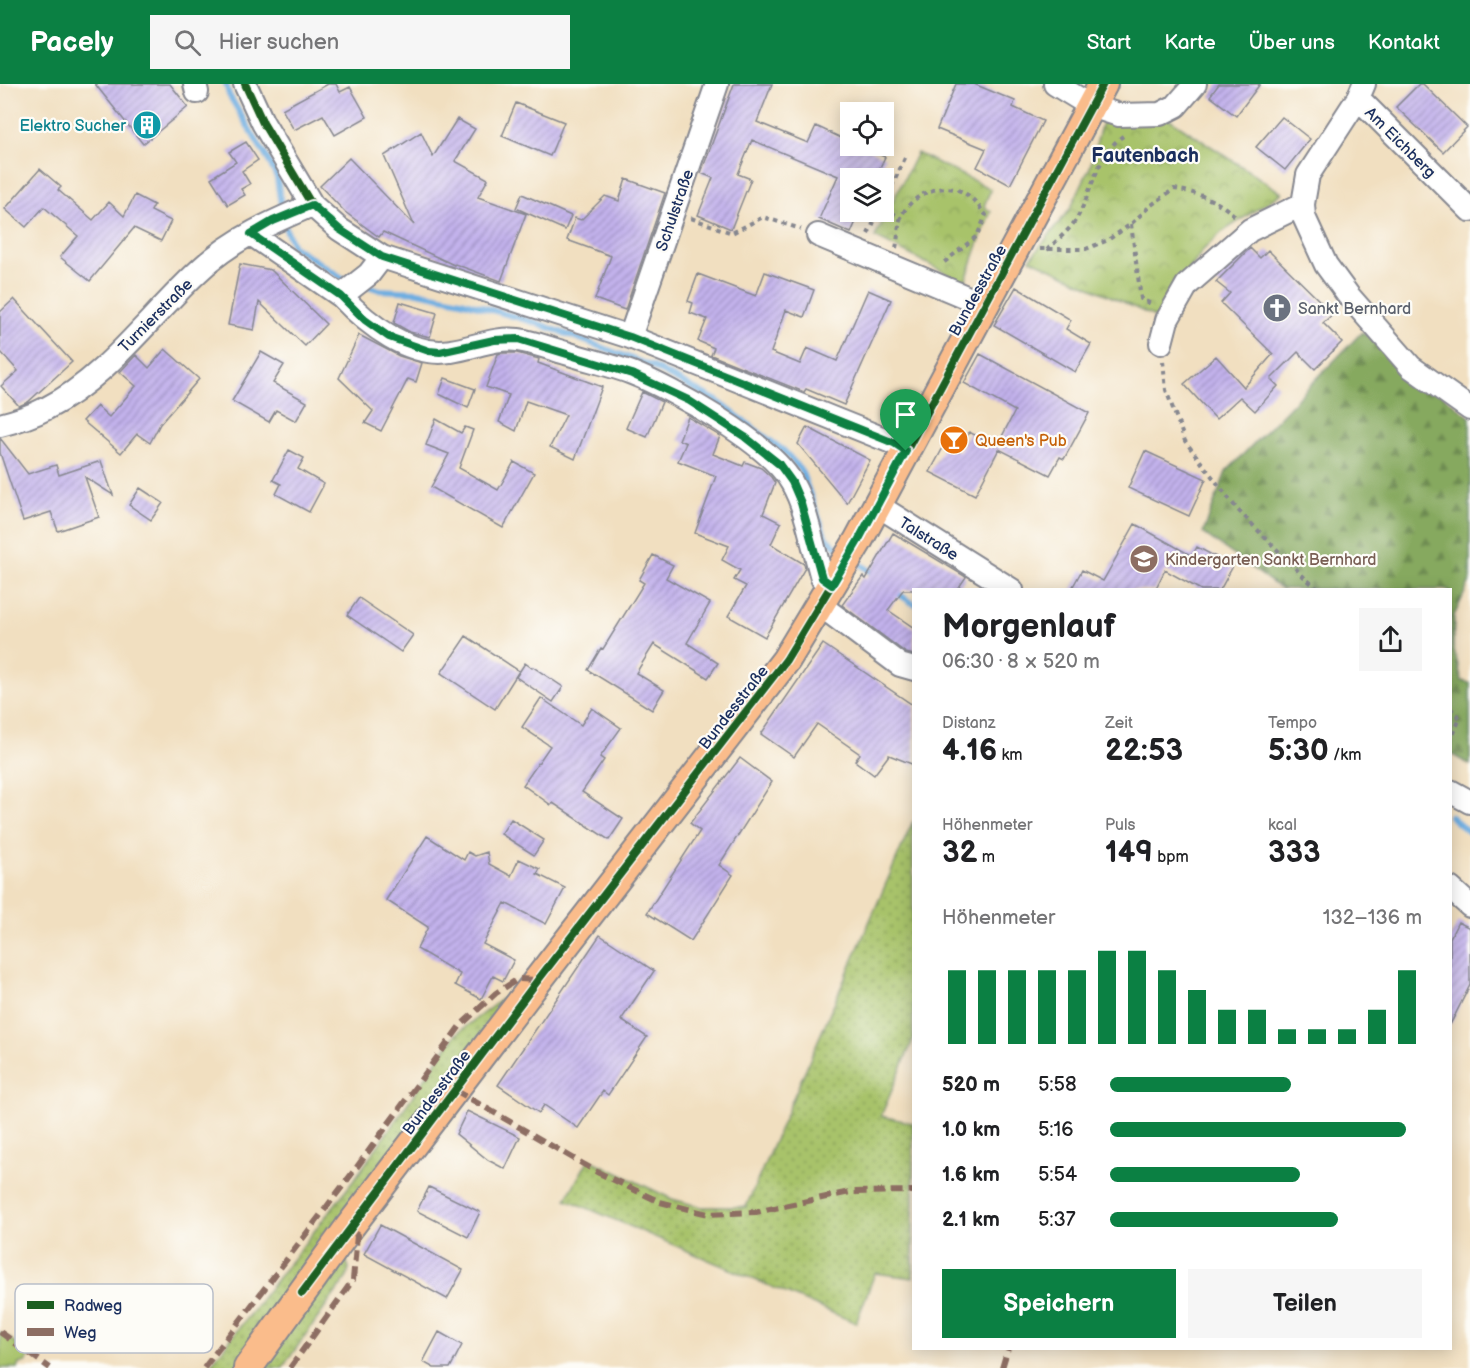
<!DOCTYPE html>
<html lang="de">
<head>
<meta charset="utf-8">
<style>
  body { margin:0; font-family:"Balsamiq Sans",sans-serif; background:#f6f6f6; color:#202124; height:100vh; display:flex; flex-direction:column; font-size:22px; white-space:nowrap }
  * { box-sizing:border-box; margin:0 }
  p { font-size:20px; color:#757577 }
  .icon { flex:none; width:33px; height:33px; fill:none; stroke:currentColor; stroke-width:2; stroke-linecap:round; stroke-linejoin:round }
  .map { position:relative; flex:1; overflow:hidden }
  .sheet { position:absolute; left:912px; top:504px; width:540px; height:762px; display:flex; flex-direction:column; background:#fff; border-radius:0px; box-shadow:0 3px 15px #0003 }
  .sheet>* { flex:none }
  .controls { position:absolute; left:840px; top:18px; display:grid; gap:12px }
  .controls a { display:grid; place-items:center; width:54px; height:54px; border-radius:0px; background:#fff; box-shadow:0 3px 15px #0003; font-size:30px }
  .pin { position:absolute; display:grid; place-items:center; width:51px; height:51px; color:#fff; margin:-62px -26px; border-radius:50% 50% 50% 0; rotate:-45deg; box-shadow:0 0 6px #0007 }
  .pin .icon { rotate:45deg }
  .round { display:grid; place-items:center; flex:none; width:63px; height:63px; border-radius:0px; background:#f6f6f6 }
  .summary { display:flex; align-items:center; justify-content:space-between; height:102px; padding:0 30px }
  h1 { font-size:33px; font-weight:800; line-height:45px }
  .figures { display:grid; grid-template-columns:repeat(3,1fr); gap:9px; height:102px; padding:6px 30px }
  .figures div { display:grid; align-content:center }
  .figures b { font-size:30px; font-weight:800 }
  .figures small { font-size:16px; font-weight:400 }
  .figures p { font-size:16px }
  .chart { height:168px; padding:12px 30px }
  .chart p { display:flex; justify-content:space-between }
  .chart svg { width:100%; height:108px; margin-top:6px; stroke:#0b8043; stroke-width:6 }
  .action { display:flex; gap:12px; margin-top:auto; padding:12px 30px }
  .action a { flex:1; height:69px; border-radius:0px; background:#0b8043; color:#fff; font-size:24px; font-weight:800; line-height:69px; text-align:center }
  .action a+a { background:#f6f6f6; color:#202124 }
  ul { padding:0 30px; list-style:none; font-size:20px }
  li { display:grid; grid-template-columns:96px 72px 1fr; align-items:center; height:45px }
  li i { height:15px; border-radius:8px; background:#0b8043 }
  header { display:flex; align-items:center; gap:36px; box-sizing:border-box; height:84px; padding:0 30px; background:#0b8043; color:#fff }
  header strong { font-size:28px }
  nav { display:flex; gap:33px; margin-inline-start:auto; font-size:21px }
  .search { width:420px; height:54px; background:#f6f6f6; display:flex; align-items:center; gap:15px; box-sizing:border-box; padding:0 21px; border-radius:0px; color:#757577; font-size:22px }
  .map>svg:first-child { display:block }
  .grass { fill:url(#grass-dots); stroke:#627964; stroke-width:1.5 }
  .forest { fill:url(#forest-firs); stroke:#506c5e; stroke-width:1.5 }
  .park { fill:url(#park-crowns); stroke:#627964; stroke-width:1.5 }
  .pitch { fill:#a8c36a; stroke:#627964; stroke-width:1.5 }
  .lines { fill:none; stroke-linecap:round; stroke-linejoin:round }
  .stream { stroke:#6dade1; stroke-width:6 }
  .building { fill:url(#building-hatch) }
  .minor-casing { stroke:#86878f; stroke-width:26 }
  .major-casing { stroke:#86878f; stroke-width:32 }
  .path { stroke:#86878f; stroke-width:4; stroke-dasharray:4.5 4.5; stroke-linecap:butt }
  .minor { stroke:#fff; stroke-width:22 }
  .major { stroke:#fabc8b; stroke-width:28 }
  .quiet { stroke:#8d6e63; stroke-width:6; stroke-dasharray:12 6; stroke-linecap:butt }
  .cycleway-casing { stroke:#fdfcf7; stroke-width:11 }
  .cycleway { stroke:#1b5e20; stroke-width:8 }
  .route-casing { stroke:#fff; stroke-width:12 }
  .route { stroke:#0b8043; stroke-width:8 }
  .labels { text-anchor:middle; stroke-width:4.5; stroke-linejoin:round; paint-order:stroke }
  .culture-label { font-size:16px; fill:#0d838f; stroke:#fdfcf7; text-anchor:end }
  .street-label { font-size:16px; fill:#1b2f5e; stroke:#fdfcf7 }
  .worship-label { font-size:16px; fill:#5b616d; stroke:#fdfcf7; text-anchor:start }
  .food-label { font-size:16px; fill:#c56008; stroke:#fdfcf7; text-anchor:start }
  .education-label { font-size:16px; fill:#785e54; stroke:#fdfcf7; text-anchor:start }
  .quarter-label { font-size:20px; font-weight:bold; fill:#1b2f5e; stroke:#fdfcf7 }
  .key { fill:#fdfcf7; stroke:#b9bec9; stroke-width:1.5 }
  .key-label { font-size:16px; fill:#1b2f5e }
</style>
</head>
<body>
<header>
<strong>Pacely</strong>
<div class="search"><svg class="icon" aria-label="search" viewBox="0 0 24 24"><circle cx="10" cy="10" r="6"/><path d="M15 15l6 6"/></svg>Hier suchen</div>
<nav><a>Start</a><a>Karte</a><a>Über uns</a><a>Kontakt</a></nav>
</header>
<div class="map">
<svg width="1470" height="1284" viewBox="0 0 1470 1284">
  <defs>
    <pattern id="grass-dots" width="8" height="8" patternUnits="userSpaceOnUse" patternTransform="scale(1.5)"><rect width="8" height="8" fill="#a8c36a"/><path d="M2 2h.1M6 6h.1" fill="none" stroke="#889f5a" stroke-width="1.8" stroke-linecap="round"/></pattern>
    <pattern id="forest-firs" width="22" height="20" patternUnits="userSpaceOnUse" patternTransform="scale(1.5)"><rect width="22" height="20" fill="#86a95e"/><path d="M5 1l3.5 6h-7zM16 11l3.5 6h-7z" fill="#6d8a51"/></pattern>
    <pattern id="park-crowns" width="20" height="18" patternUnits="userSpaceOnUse" patternTransform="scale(1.5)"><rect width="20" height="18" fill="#a8c36a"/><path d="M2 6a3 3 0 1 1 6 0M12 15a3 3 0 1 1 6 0" fill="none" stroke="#889f5a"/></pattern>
    <pattern id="building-hatch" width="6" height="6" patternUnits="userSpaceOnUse" patternTransform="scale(1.5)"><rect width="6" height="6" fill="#c3b2ec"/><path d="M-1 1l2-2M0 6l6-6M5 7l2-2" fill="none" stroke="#9e91c2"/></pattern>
  </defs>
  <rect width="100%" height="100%" fill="#fdfcf7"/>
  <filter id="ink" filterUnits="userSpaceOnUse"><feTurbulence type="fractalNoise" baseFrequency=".0167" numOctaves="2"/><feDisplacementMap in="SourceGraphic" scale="12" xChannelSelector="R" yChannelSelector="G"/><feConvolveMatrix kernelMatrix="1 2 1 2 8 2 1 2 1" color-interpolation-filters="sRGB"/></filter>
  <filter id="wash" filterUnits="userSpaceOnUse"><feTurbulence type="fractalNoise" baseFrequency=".008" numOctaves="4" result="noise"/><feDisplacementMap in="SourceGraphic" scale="24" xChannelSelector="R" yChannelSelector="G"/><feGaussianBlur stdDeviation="1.35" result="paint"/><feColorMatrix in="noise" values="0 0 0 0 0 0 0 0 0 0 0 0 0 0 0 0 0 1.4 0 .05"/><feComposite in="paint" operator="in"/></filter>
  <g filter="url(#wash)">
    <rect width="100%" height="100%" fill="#f1dfc0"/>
    <path class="grass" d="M913,737v219l-32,76 32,7v155l-38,-5 -19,50 -290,-124 23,-40 83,40 29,8h45z
      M512,907l-277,377h-27l146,-188 102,-146z
      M342,1175l4,1 3,8 -2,9 -65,91h-23z"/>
    <path class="forest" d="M1362,248l108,85v164l-16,35 -1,30 9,35 8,2v82l-19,-11 -1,-164 -169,-1 -78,-56 23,-61z"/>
    <path class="park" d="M1168,34l114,75 -60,39 -20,19 -43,68 -129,-60 40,-50 20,-42 12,-45z
      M917,69l74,36 -7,17 7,6c-11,24 -18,48 -26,71l-90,-46z"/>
    <path class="pitch" d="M0,1248l30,21 -4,9 -7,2 -2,4h-17z"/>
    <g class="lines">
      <path class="stream" d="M226,0l3,11 41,68 7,15 5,34
        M283,138l10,24 51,33 8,2
        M365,201l15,5 38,2 43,9 76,22 114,43 66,35 67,50 17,19 25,68 17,14
        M854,475l21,16
        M894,507l20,13
        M1450,732l20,17"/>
    </g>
    <g id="blocks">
      <path class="building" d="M95,0h75l18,23 -45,37z
        M328,0h8l4,8 10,-5 17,30 -32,18 -12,-20 -29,15 -12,-21z
        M734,0h38l-15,38 51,21 8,-17 34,16v4h9l26,11 -10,21h-25v34h10l-9,21 -32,-14 19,-43 -86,-36 -14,34 13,5 -20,50 -33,-14 15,-37 -12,-5z
        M956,0h18l41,17 -2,6 30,14 -33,64 -33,-18 9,-18 -49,-20z
        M1219,0h41l-24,32 -26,-20z
        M1419,0h4l44,43 -24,25 -47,-45z
        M516,19l48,19 -14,34 -48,-20z
        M1282,33l28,22 -25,31 -29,-23z
        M457,35l18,10 -20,32 33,18 -10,18 48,17 -25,67 -46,-17 -1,1 -71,-33 -4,5 -34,-25 -25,-26 29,-28 65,67 -30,-69 37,-24 12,25z
        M246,58l12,18 -16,11 8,13 -9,5 4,6 -17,10 -17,-27 25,-16 -7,-10z
        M40,85l21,18 -3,3 35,30 16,-18 15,14 11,-21 19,10 -3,6 20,10 -10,20 -27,-13 -44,53 -30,-24 18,-21 -34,-29 -18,20 -21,-18z
        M626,95l39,14 -40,117 -30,-11 16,-43 -44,-16 8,-22 6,2 24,-24 14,5z
        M522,110l49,22 -6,14 -49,-22z
        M1250,164l10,10 8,-8 65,64 -10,9 19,19 -27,27 -17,-17 -27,27 7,7 -23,25 -15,-14 -24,22 -32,-35 32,-28 28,31 29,-33 -52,-51 9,-10 -14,-11z
        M240,180l31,6 55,54 -21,22 -46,-44 -5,28 -26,-5z
        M765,188l49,18 -10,27 -18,-7 -15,42 29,12 7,-16 30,13 31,-71 23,10 -47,105 -38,-16 -2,3 -93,-37 3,-7 -16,-7 9,-22 -17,-6 3,-10 -5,-2 10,-27 58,22z
        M1016,203l55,33 -5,9 25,15 -16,28 -81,-47z
        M14,215l58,63 -44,40 -9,4 -18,-20 17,-15 -18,-20v-39z
        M400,218l37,11 -7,24 -20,-5 -16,-9z
        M359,251l40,21 23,7 -6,19 -8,-3 -27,52 -16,-8 8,-12 -34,-33z
        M165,265l34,30 -39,45 -10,19 -13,-9 -16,19 -38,-32 14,-15 12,11 27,-31 -16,-14 16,-17 13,13z
        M261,268l23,13 -11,18 34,19 -11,19 -20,-11 -7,12 -37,-21z
        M502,269h15l22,6 -1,4 64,24 -27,72 -25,-12 16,-32 -40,-14 -10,30 -17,-9 10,-27 -23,-8 12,-33z
        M980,270l109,59 -25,46 -4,-2 -10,18 -51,-26 -24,46 -45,-23 15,-28 14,8 10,-20 28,14 18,-35 -51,-28z
        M445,294l30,11 -7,19 -29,-14z
        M642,308l20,10 -15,35 -21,-9z
        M688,333l32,19 -7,18 30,12 2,-4 16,6 10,9 4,6 -12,31 18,9 -10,21 33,20 1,4 -40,69 -37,-21 18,-30 -12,-6 6,-10 -18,-10 7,-14 -34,-13 21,-57 -38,-15 8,-18 -7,-3z
        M436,335l25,14 4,-6 8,3 -14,38 39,22 16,-28 20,11 -31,55 -72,-41 18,-33 -23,-9z
        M807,343l63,33 -23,43 -49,-59z
        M0,354l28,36 28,-9 3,10 42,-14 12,34 -28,-18 14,40 -41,14 -7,-19 -28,9 -23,-68z
        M289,366l15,8 -6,11 26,15 -15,28 -33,-18 5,-10 -8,-4z
        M1145,367l61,28 -17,37 -61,-28z
        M140,404l23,15 -12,17 -22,-15z
        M1135,440l57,32 5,-9 36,19 -13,24h-19l-36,-20 -10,20h-84l11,-20 21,11z
        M893,449l73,44 -9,13h-54l-15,20 26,18v27l-8,-2 -64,-48 21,-29 3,3z
        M653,471l20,10 -7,13 44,25 -23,40 31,20 -10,15 -54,-34 -18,29 28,17 -12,20 -64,-40 13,-22 2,1 41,-66 -5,-3z
        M359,514l54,37 -12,17 -54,-37z
        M466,552l53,35 -24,38 -54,-36z
        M823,560l91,62v59l-25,-10 -15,20 -19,-14 5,-7 -43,-30 -23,33 -33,-23z
        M525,579l7,5 1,-1 30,20 -10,15 -37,-25z
        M541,614l40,27 11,-17 29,20 -21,29 4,3 -22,32 41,27 -14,21 -56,-37 -2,2 -28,-20 27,-39 -28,-19z
        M740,674l32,24 -53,83 14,10 -42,66 -44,-28 53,-82 -10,-8z
        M511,735l33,21 -10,15 -33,-21z
        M427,752l37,24 4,-8 7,4 12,-4 2,12 22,12 8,-17 21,10 -3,5 28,14 -19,36 -41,-21 -22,41 31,16 -11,21 -10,-5 -12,23 -26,-14 5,-11 -43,-25 11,-22 -42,-27z
        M1458,838l12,6v57l-20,40v-87z
        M600,851l54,36 -33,49 26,17 -39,58 -5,-4 -25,37 -34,-23 -5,8 -41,-28z
        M467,1027l53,26 -15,32 -17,-9 -32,-26z
        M429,1103l51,25 -12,25 -51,-26z
        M380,1141l83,45 -16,29 -83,-45z
        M439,1248l23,13 -12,23h-16l-11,-6z"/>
    </g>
  </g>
  <g filter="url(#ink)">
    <use href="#blocks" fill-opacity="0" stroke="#86878f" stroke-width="1.5"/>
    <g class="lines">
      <g class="minor-casing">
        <path id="minor" d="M195,0l2,8
          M245,0l18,39 49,82 27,24 43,28 248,80 264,106 12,8
          M1055,0l36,22 28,9 41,-1 16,-8 19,-22
          M1364,0l-6,14 -50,77 -5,29 1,13 22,48 22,30 63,72 59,42
          M1358,14l112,112
          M251,150l90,62
          M818,151l167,70
          M382,173l-13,17 -28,22c26,28 69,62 110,55 22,-3 44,-14 67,-11 16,2 33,9 48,13 22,7 45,12 66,20 41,16 139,71 160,110 15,26 21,65 30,95l10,7
          M630,253l87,-253
          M1161,259l6,-23 20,-35 63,-55 53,-26
          M0,341c16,-4 32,-9 47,-17 59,-29 106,-96 155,-140 31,-29 72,-47 110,-63
          M877,421l135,85
          M820,521l80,60 14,4
          M1450,707l20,11
          M1450,804l20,18"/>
      </g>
      <g class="major-casing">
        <path id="major" d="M248,1284l100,-139 190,-249 248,-320 72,-119 245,-457"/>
      </g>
      <path class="path" d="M884,119l21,-45
        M884,124l17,10
        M691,134l41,15 31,-16 38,12
        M1131,140l10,75 12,6
        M868,150l11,-22
        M896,164c2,-9 2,-20 4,-28 8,-25 44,-41 66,-26 8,5 14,14 20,21l-9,21 -35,28
        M1040,165h46l22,-9 23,-16 19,-18 24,-17c22,3 46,12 62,28
        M1047,166c10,-10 23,-20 30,-32 15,-26 20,-64 46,-82
        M1163,277l3,29 19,51 52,68 68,69 14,12
        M1450,624l10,10 -10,25"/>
      <use href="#minor" class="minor"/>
      <use href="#major" class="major"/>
      <path class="quiet" d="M455,1006l142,82 63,30 48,12 48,-2 94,-20 64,-1
        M0,1248l50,36
        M204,1284l150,-197 106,-145 36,-33 22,-14 20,1
        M290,1284l63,-88 4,-45 -9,-6
        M1002,1284l6,-20"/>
      <g class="cycleway-casing">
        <path id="cycleway" d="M245,0l18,39 49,82 27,24 43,28 248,80 264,106 12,8
          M302,1209l236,-313 248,-320 72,-119 245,-457"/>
      </g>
      <use href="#cycleway" class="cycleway"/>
    </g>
  </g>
  <g class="lines" filter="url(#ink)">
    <g class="route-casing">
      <path id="route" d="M312,121l27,24 43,28 248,80 264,106 12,8 -48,90 -26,44 -10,-7 -21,-75 -9,-21 -13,-18 -34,-27 -57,-37 -56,-26 -114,-35 -24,1 -54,12 -11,-1 -40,-14 -24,-17 -24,-24 -90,-62 22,-13z"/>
    </g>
    <use href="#route" class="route"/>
  </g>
  <defs>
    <g id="building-disc" transform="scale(1.5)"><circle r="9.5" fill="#0f9aa8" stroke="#fdfcf7"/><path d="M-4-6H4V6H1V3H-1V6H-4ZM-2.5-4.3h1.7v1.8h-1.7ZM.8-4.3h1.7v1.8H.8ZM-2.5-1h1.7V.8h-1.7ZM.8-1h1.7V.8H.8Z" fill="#fff"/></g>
    <g id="church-disc" transform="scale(1.5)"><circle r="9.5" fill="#6b7280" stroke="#fdfcf7"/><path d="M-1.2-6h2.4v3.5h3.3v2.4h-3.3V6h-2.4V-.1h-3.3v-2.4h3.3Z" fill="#fff"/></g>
    <g id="bar-disc" transform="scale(1.5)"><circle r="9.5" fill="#e8710a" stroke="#fdfcf7"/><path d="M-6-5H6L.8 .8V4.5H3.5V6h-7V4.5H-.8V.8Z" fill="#fff"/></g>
    <g id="school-disc" transform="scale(1.5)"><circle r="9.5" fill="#8d6e63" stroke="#fdfcf7"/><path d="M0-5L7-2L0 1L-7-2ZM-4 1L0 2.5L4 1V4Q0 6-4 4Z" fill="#fff"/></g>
  </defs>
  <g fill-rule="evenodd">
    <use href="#building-disc" x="147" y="41"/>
    <use href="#church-disc" x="1277" y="224"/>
    <use href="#bar-disc" x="954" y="356"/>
    <use href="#school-disc" x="1144" y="475"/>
  </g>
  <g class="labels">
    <g class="culture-label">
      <text x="126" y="47">Elektro Sucher</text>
    </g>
    <g class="street-label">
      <text transform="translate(1401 58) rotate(45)" y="6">Am Eichberg</text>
      <text transform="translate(674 126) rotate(-71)" y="6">Schulstraße</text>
      <text transform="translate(977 206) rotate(-61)" y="6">Bundesstraße</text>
      <text transform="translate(155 231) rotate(-45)" y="6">Turnierstraße</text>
      <text transform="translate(929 454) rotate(32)" y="6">Talstraße</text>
      <text transform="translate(733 623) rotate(-52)" y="6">Bundesstraße</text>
      <text transform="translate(436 1008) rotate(-53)" y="6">Bundesstraße</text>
    </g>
    <g class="worship-label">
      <text x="1298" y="230">Sankt Bernhard</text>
    </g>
    <g class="food-label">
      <text x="975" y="362">Queen's Pub</text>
    </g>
    <g class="education-label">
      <text x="1165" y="481">Kindergarten Sankt Bernhard</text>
    </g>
    <g class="quarter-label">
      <text x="1145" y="78">Fautenbach</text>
    </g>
  </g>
  <rect x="15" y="1200" width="198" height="69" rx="9" class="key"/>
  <rect x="27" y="1217" width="27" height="8" fill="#1b5e20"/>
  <rect x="27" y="1244" width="27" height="8" fill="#8d6e63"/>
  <g class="key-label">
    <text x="64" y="1227">Radweg</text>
    <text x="64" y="1254">Weg</text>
  </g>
</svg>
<div class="controls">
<a><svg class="icon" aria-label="locate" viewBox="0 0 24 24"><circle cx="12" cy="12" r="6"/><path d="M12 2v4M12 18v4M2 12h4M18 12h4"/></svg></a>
<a><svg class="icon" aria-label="layers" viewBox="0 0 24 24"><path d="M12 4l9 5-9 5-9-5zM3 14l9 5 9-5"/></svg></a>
</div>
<div class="pin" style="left:906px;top:367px;background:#1e9e55"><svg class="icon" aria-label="arrive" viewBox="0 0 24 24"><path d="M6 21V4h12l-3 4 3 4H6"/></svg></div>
<section class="sheet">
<div class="summary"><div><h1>Morgenlauf</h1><p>06:30 · 8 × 520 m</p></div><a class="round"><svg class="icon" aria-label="share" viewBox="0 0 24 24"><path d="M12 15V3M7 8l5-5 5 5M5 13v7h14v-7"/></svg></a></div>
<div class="figures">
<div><p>Distanz</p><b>4.16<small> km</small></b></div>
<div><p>Zeit</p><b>22:53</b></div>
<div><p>Tempo</p><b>5:30<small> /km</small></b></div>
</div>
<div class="figures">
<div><p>Höhenmeter</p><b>32<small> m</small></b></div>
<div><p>Puls</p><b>149<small> bpm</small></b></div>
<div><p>kcal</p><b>333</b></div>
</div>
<div class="chart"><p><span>Höhenmeter</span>132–136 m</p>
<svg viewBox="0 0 160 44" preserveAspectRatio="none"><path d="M5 44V14M15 44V14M25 44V14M35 44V14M45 44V14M55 44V6M65 44V6M75 44V14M85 44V22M95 44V30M105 44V30M115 44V38M125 44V38M135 44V38M145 44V30M155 44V14"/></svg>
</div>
<ul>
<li><b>520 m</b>5:58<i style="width:58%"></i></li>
<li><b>1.0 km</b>5:16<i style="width:95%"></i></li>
<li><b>1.6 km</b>5:54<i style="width:61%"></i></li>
<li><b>2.1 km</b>5:37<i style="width:73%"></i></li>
</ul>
<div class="action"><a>Speichern</a><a>Teilen</a></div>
</section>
</div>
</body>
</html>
